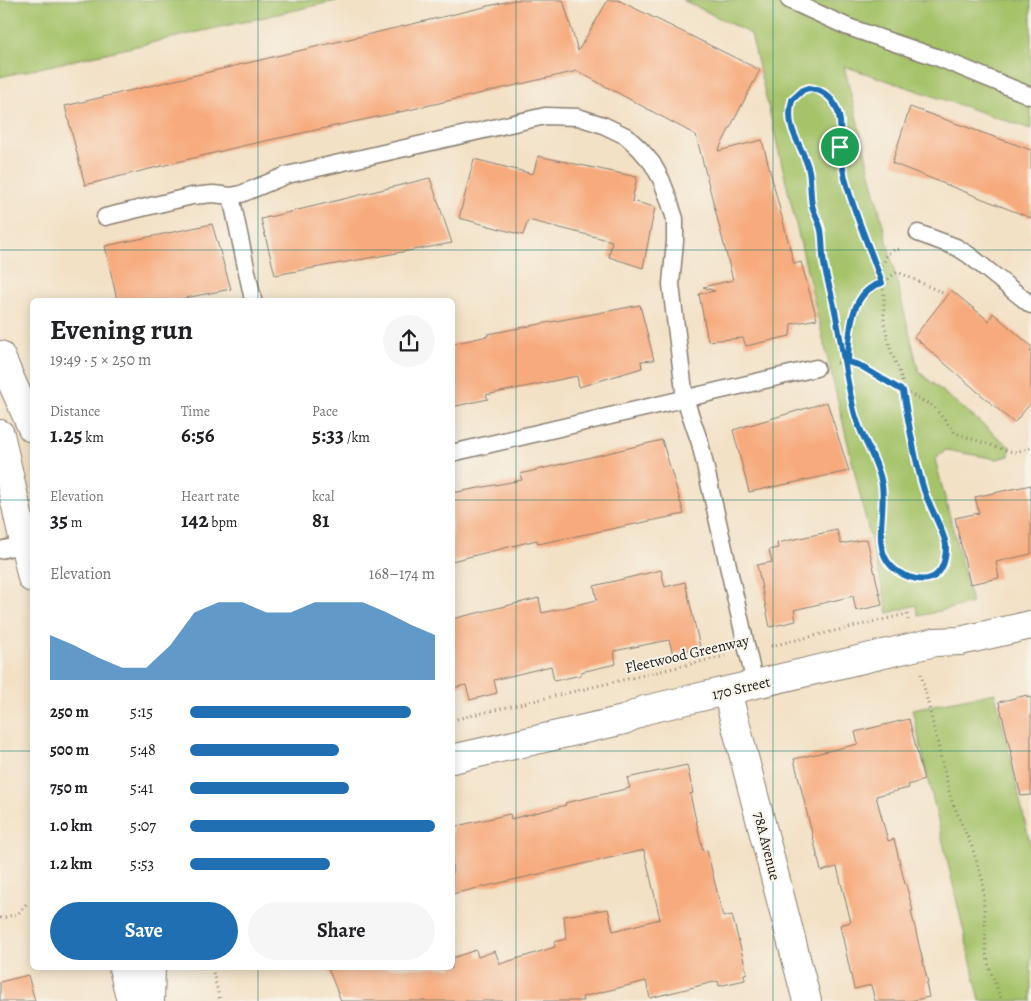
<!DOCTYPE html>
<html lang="en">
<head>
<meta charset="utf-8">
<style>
  body { margin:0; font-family:Alegreya,serif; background:#f6f6f6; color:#202124; height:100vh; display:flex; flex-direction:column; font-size:19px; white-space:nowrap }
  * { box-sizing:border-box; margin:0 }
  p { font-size:16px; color:#757577 }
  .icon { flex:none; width:28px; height:28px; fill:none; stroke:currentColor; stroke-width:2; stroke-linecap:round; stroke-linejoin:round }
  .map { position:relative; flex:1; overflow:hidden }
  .panel { position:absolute; left:30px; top:298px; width:425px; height:672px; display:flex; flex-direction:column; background:#fff; border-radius:8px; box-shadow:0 2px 12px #0003 }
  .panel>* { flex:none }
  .pin { position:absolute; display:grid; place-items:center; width:42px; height:42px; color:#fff; margin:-21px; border:2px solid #fff; border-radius:50%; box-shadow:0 1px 5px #0007 }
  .round { display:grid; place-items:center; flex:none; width:52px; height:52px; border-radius:26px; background:#f6f6f6 }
  .headline { display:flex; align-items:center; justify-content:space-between; height:85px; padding:0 20px }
  h1 { font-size:28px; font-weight:700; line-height:38px }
  .figures { display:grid; grid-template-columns:repeat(3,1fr); gap:8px; height:85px; padding:5px 20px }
  .figures div { display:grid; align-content:center }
  .figures b { font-size:21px; font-weight:700 }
  .figures small { font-size:14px; font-weight:400 }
  .figures p { font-size:14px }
  .chart { height:140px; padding:10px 20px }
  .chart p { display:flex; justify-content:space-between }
  .chart svg { width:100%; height:90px; margin-top:5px; fill:#1f6fb2; opacity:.7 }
  .button { display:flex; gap:10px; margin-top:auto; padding:10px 20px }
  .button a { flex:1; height:58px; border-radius:30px; background:#1f6fb2; color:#fff; font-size:20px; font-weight:700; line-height:58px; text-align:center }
  .button a+a { background:#f6f6f6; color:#202124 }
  ul { padding:0 20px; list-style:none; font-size:16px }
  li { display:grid; grid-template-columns:80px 60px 1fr; align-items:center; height:38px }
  li i { height:12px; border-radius:6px; background:#1f6fb2 }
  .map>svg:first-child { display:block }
  .green { fill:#a6c36a; stroke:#617043 }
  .building { fill:#f7aa7d }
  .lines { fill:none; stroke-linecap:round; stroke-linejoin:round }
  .lane-casing { stroke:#887e71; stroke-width:19 }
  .street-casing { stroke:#887e71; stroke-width:30 }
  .primary-casing { stroke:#887e71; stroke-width:30 }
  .path { stroke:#887e71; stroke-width:3; stroke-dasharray:1 4; stroke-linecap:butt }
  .lane { stroke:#fff; stroke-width:16 }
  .street { stroke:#fff; stroke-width:28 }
  .primary { stroke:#fff; stroke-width:28 }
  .route-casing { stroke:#fff; stroke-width:10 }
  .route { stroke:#1f6fb2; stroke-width:6 }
  .grid { fill:none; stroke:#0f766e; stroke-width:1; stroke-opacity:0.55 }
  .labels { text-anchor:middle; stroke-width:4; stroke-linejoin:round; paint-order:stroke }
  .street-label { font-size:15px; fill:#1c1c1c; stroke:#f7f3e8 }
</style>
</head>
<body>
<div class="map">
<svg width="1031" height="1001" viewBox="0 0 1031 1001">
  <rect width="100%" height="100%" fill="#f7f3e8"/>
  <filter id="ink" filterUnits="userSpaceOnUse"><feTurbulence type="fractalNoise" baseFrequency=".02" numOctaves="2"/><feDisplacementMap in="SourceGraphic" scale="10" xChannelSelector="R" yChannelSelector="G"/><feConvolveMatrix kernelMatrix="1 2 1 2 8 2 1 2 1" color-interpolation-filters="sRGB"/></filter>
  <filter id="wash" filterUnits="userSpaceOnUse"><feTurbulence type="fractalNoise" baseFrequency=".0096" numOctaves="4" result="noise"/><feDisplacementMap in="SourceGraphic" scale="20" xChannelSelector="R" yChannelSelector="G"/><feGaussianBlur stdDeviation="1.12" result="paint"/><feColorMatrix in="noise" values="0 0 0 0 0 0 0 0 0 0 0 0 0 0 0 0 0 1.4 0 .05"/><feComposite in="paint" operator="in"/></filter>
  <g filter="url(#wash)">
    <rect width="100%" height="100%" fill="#f3e1c6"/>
    <path class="green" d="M0,0h340l-340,77z
      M683,0h348v129l-187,-63 75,306 91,75 -1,9 -12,3 -51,-9 -11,9 37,144 -53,13 -3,-11 -28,8 -137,-579z
      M995,693l36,155v153h-51l-68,-292z"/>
    <g id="blocks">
      <path class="building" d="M514,0h49l15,51 30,-51h10l142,70 -42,81 44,-11 32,124 7,-2 16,57 -26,5 -1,12 -44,10 -3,-8 -35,3 -9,-47 16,-3 -12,-4 30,-7 -37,-145 -119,-64 -168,39 -167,36 -157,39 -20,-79z
        M910,107l121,43v68l-139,-55z
        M538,156l99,21 -5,24 23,6 -12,61 -34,-11 3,-16 -84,-21 -5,15 -64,-17 15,-59 59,15z
        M430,178l22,65 -177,32 -14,-56z
        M212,224l19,65 -56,11h-58l-12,-54z
        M951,290l38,31 4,-8 38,33v57l-17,20 -100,-86z
        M640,305l14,55 -13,1 1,7 -63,19 -2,-11 -91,19 2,4 -36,8v-63l36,-8v-2z
        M827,402l22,69 -100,21 -16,-62z
        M662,440l22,74 -146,30 -1,-4 -85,21v-68l70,-13 -2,-6z
        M1031,485v69l-35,8 3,16 -29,6 -15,-66 24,-5 -4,-16z
        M837,530l4,14 26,-5 15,66 -26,6 -3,-15 -59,14 2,11 -26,6 -13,-62 15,-3 -3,-12 9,-2 -1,-5z
        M661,570l4,17 20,-5 15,65 -27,7 -4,-14 -55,11 2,13 -35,8v3l-27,6 -3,-15 -57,14 3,13 -27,7 -4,-15 -14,3v-69l87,-21 3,15 55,-13 -3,-14z
        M1027,695v3l4,-1v98l-10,1 -22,-94z
        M909,719l15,61 -16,5 1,3 -33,8 12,45 6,-2 11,45h1l7,27h-2l17,72h-2l3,14 -19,4h-35l-4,-16 -17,4 -14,-64 11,-3 -14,-55 -16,4 -27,-112 64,-15 -3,-12z
        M687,765l6,28 -3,1 13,57 4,-1 16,67 9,-2 15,58 -3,1 1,6 -26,6 -1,-5 -68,17 -4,-17 -64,16 1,4h-242l-13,-33h124v-10l24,-8 2,7 17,-6 5,13 55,-17 -1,-5 12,-3 -2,-23 44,-7 5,22 47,-12 -16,-69 -192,44v-67l58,-13 1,5 55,-14 -1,-2 65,-15 -3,-10z
        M28,975l7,26h-35v-19z"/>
    </g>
  </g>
  <g filter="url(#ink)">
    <use href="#blocks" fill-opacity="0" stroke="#887e71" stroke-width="1"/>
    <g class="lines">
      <g class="lane-casing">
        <path id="lane" d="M789,0l59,27 91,31 92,38
          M231,196l22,104
          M105,217l87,-21 21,-2 18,2 10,-2 46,-19 258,-59 33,1 25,8 23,11 14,13 12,14 9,16 7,18 7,22v22l-4,43 2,18 12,97 15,44 55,241
          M918,233l38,14 13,8 62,50
          M452,453l364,-85
          M0,550l25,-6"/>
      </g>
      <g class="street-casing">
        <path id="street" d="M727,691l80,310
          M452,759l172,-39 21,-10 290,-68 25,-1 71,-16"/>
      </g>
      <g class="primary-casing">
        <path id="primary" d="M0,355l32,73
          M0,434l32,144
          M123,968l8,33
          M150,1001l1,-33"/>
      </g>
      <path class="path" d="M879,274c-12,-32 -27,-64 -34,-97 -3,-10 -5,-21 -5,-31 -1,-14 3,-27 -5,-41 -12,-21 -27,-21 -43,-5l-3,21 19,48 5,37 7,22 4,35 10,42 20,107 10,29 11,22 6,16 1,14 -2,27 2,31 3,8 13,13 19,8 8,1 13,-7 4,-7 4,-24 -22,-54 -11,-49 -12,-64 -10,-25 -7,-28v-32l-5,-17 8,-20 7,-4 7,-1
        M848,362c1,-17 3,-56 16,-69 5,-6 14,-8 21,-11 4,-3 7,-8 13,-10l45,21
        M837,363l14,-1 8,3 24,15 50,26 22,27 53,18 7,1 16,-4
        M771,646l136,-32 1,6
        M921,674l30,125 21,48 11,34 3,72 3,14 13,34
        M452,720l273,-64
        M0,918l18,-4 9,-11
        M212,968l8,33"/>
      <use href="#lane" class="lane"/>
      <use href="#street" class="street"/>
      <use href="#primary" class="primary"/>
    </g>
  </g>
  <g class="lines" filter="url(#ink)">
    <g class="route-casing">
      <path id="route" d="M809,88c11,1 22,8 27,19 7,14 3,26 4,41 1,10 3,21 5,30 9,36 25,70 37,105 -33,8 -33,52 -34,79l11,3 44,26c6,33 11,67 21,99 4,14 22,45 22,56 0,24 -11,40 -37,31 -44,-16 -22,-58 -27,-92 -4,-26 -22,-48 -28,-74 -8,-33 -12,-66 -19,-100 -3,-16 -8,-31 -11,-47 -2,-12 -1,-23 -3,-34 -2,-9 -7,-16 -9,-25 -2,-11 -1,-23 -3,-34 -6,-27 -25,-40 -17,-71l11,-10z"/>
    </g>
    <use href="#route" class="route"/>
  </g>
  <path class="grid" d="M258,0v300M516,0v1001M773,0v1001M0,250h1031M0,500h32M452,500h579M0,751h32M452,751h579M258,968v33"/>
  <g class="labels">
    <g class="street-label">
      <text transform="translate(687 654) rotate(-13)" y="5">Fleetwood Greenway</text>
      <text transform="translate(741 688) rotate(-13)" y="5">170 Street</text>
      <text transform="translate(767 846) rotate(76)" y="5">78A Avenue</text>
    </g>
  </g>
</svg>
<div class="pin" style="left:840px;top:147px;background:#1e9e55"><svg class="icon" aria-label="arrive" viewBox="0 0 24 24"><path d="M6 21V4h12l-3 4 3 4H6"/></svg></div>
<section class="panel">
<div class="headline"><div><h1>Evening run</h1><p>19:49 · 5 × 250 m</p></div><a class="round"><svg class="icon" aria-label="share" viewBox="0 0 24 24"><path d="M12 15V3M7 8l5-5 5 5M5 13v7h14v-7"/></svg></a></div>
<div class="figures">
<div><p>Distance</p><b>1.25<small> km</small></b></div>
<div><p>Time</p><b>6:56</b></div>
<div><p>Pace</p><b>5:33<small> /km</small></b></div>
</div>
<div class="figures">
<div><p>Elevation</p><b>35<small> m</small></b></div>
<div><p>Heart rate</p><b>142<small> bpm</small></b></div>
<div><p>kcal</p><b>81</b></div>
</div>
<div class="chart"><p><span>Elevation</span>168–174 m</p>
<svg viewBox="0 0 160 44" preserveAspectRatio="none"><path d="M0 44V22L10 27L20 33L30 38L40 38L50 27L60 11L70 6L80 6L90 11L100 11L110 6L120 6L130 6L140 11L150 17L160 22V44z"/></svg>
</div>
<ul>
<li><b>250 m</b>5:15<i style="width:90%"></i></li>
<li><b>500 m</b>5:48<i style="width:61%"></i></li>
<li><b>750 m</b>5:41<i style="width:65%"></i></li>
<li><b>1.0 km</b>5:07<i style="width:100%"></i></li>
<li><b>1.2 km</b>5:53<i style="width:57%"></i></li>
</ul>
<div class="button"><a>Save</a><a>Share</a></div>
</section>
</div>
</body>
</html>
